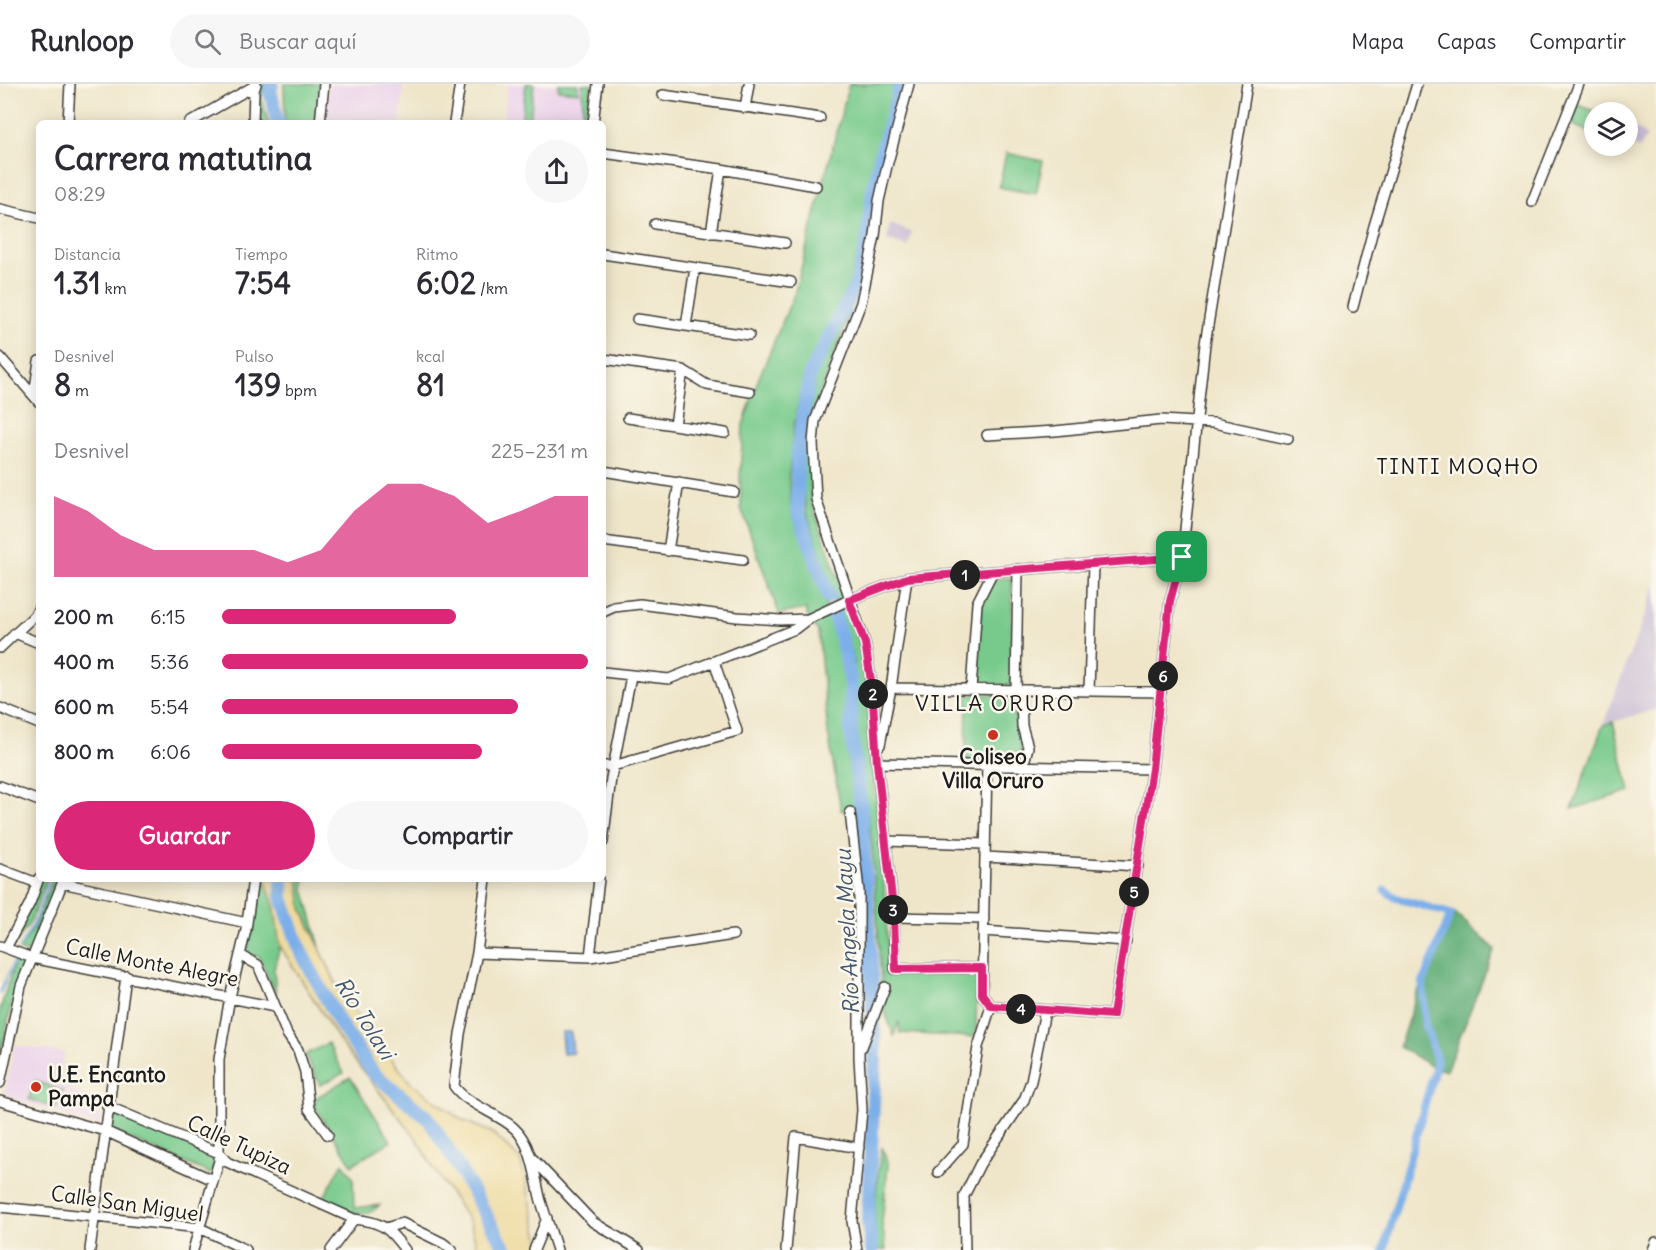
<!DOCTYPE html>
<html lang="es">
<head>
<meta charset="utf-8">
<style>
  body { margin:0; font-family:Delius,sans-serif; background:#f7f7f7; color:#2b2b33; height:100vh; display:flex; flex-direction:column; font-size:22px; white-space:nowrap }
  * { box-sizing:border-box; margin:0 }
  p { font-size:20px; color:#7c7c81 }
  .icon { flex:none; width:33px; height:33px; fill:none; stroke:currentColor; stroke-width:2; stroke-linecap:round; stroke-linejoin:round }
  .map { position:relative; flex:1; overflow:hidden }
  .details { position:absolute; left:36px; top:36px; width:570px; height:762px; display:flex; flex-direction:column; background:#fff; border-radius:9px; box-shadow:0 3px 15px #0003 }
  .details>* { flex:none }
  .fabs { position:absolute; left:1584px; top:18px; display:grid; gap:12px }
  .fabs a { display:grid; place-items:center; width:54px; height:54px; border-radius:50%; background:#fff; box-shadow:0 3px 15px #0003; font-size:30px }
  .pin { position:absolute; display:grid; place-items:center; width:51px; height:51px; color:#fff; margin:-26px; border-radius:12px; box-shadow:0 3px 9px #0006 }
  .km { position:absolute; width:30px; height:30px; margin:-15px; border-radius:50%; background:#222; color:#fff; font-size:16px; line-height:30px; text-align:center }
  .round { display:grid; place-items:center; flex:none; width:63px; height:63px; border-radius:32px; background:#f7f7f7 }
  .summary { display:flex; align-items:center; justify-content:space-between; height:102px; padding:0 18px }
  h1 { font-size:33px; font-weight:800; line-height:45px }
  .stats { display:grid; grid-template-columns:repeat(3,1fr); gap:9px; height:102px; padding:6px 18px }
  .stats div { display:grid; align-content:center }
  .stats b { font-size:30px; font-weight:800 }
  .stats small { font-size:16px; font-weight:400 }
  .stats p { font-size:16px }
  .chart { height:168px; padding:12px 18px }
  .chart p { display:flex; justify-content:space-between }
  .chart svg { width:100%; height:108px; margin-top:6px; fill:#db2777; opacity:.7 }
  .button { display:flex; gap:12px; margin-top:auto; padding:12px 18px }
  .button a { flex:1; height:69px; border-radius:36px; background:#db2777; color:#fff; font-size:24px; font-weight:800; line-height:69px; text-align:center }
  .button a+a { background:#f7f7f7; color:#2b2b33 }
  ul { padding:0 18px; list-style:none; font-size:20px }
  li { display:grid; grid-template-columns:96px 72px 1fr; align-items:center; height:45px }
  li i { height:15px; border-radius:8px; background:#db2777 }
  header { display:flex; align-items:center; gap:36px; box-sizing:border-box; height:84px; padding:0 30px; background:#fff; border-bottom:2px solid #e1e1e2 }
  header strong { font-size:28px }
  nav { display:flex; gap:33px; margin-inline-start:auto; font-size:21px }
  .search { width:420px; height:54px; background:#f7f7f7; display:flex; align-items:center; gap:15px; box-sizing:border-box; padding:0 21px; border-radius:33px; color:#7c7c81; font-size:22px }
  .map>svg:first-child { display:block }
  .built { fill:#ebd1eb }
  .industrial { fill:#cbbfd5 }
  .green { fill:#78ca8c; stroke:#4a7354; stroke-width:1.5 }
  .forest { fill:#62ae78; stroke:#3f654a; stroke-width:1.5 }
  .sand { fill:#eeda9e; stroke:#857b5d; stroke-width:1.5 }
  .water { fill:#7cafe9; stroke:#4c6682; stroke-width:1.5 }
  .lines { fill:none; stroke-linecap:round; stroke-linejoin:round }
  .stream { stroke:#7cafe9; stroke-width:2 }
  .canal { stroke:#7cafe9; stroke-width:8 }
  .river { stroke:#7cafe9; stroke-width:14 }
  .minor-casing { stroke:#3c3a36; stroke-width:12 }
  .minor { stroke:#fff; stroke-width:9 }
  .route-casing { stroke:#fff; stroke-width:12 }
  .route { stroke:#db2777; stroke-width:8 }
  .poi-dot { fill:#c8321e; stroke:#fbf7ec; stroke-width:2 }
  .labels { text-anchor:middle; stroke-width:5; stroke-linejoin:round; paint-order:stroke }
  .poi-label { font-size:21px; font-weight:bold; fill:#1c1c1c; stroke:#fbf7ec }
  .street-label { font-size:21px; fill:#1c1c1c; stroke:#fbf7ec }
  .neighbourhood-label { font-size:22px; letter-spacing:1.5px; fill:#1c1c1c; stroke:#fbf7ec }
  .water-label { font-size:22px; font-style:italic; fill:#42576e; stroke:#fbf7ec }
</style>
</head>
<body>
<header>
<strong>Runloop</strong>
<div class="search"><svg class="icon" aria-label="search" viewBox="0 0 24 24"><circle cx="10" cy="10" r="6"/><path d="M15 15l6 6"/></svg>Buscar aquí</div>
<nav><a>Mapa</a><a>Capas</a><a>Compartir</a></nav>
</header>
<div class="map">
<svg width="1656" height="1166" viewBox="0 0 1656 1166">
  <rect width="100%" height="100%" fill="#fbf7ec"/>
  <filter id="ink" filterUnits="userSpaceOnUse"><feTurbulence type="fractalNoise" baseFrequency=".0167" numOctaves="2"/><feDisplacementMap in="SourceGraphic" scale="12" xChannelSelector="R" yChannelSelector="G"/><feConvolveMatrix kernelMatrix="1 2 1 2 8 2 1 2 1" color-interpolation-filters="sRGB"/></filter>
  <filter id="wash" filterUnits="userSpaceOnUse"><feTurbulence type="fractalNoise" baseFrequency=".008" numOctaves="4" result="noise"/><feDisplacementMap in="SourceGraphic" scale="24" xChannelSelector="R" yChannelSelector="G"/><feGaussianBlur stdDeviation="1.35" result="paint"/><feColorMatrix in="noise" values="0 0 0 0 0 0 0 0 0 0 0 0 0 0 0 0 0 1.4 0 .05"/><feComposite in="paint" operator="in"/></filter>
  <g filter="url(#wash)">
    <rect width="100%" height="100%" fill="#efe6ca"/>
    <path class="built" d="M329,0h75l-4,39h-76z
      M508,0h84l-5,39h-84z
      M15,961l50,8 -9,28 46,24 -3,21 -72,-23 -23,-9z"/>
    <path class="industrial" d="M1634,43l13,9 -8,13 -11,-8v-5z
      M890,140l22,8 -4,15 -21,-7z
      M1656,501v124l-53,16z"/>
    <path class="green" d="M259,0h5l-3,16 8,23h-10l-3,-25z
      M284,0h36l-5,39h-30z
      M526,0h8l-4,35 28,4h-37z
      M558,0h19l2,8 -21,-2z
      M582,0h10l-5,39h-6l2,-12z
      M849,0h46l-18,68 -10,48 -3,32 -16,59 -43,83 -11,52 -5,50 3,36 29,77 18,59 6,32 2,55 11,55 -2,23 -15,-3 -13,-77 -10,-102 -10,-12 -2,-10 -27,5 -38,-106 -1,-29 3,-54 15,-45 37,-88z
      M1579,21l18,7h-3v22l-23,-10z
      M1006,69l37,8 -7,33 -17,-3v-3l-1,3 -19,-4z
      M856,212l-44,120 -2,19 1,66 49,140 9,54 2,70 10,74 8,125 7,10h81l-1,56 -3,7 -73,-4 -1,-12 -5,15 -11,-29 -11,-160 -15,-114 -3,-73 -47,-147 -4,-26 -1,-32 12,-78z
      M1012,494l-1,108 -36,-1 6,-80 12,-26z
      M1014,610c0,8 0,17 1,25 3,16 14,28 -2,41h-47l1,-65z
      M1613,638l17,69 -58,18 31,-84z
      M41,795h6l-17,44 -18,24z
      M53,795h7l-29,75 -12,-4 16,-25z
      M258,795h7l10,30 5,37 -6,23 2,26 -17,-38 -12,-4z
      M298,795h7l-1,10 16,58 -18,-38z
      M15,877l9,3 -14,46 -10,51v-51z
      M328,959l16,30 -24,12 -15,-30z
      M350,993l41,64 -39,24 -41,-64z
      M35,997l28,10 -7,18 -27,-10z
      M112,1029l101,42 2,6 -4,13 -102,-44z
      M882,1063l6,18 -6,58 4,27h-8c-7,-33 -1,-70 4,-103z
      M343,1079l10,15 1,30 26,-3c-17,18 -38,3 -57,-6z"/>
    <path class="forest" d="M1455,829l40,36 -49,122 -15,-5 -32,-19 18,-54z"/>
    <path class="sand" d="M265,795h33l4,30 37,81 37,50 35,43 51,37 31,13 27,26 22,91h-64l-8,-28 -36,-53 -17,-30 -74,-93 -63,-100 -5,-37z"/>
    <path class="water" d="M561,948h10l2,21 -10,1z"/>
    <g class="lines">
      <path class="stream" d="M19,865l14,-24 17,-46
        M0,909l17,-39"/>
      <path class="canal" d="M1384,1166l53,-189 -12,-36 -2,-42 28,-69 -55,-16 -11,-8"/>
      <path class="river" d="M272,0l-2,6 8,33
        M829,513l-31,-87 -1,-55 13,-81 42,-81 8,-21 7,-30 6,-51 9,-42 19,-65
        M834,530l10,35 7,34v48l10,77 10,156 4,95 -7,161 4,30
        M282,795v19l19,54 40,73 33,49 54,44 27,43 51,89"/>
    </g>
  </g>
  <g filter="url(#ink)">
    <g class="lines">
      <g class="minor-casing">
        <path id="minor" d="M909,0l-22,82 -8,35 -4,35 -14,67 -46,118 -2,22 3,56 49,144 7,44 5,76 17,154 1,52 87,-1
          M663,11l157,23
          M745,24l4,-24
          M68,39l2,-39
          M189,39l67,-38
          M253,39l1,-32 2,-7
          M320,39l4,-39
          M454,39l6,-39
          M593,39l5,-39
          M603,69l118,16 95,17
          M1532,118l47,-118
          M0,125l39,9
          M655,140l130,19
          M711,149l10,-64
          M603,170l188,28
          M1353,223l21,-81 43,-142
          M637,235l112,16
          M686,242l9,-58
          M0,273l39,45
          M603,275l80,11 24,15 43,7
          M34,311l5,-34
          M628,334l97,15
          M675,341l8,-55
          M987,351l68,-4 106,-11 53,3 74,16
          M603,387l131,21
          M603,457l140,19
          M668,467l11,-69
          M1018,485l-2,121 5,8 1,28 6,21 -5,20
          M603,528l11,-5 26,-3 97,13 43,3 28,-1 41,-19 58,-22 275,-21
          M15,549l24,10
          M0,564l35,-33 4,-7
          M603,588l66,7 126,-50 13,-10
          M891,604l270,4
          M971,606l6,-87 15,-30
          M1089,607l4,-127
          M0,624l39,16
          M880,661l11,-57 16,-110
          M877,679l275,6
          M603,682h10l124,-35 -23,-70
          M987,682l-5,228 9,12 122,9 39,-246 18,-168 12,-44 23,-213 42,-260
          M0,702l39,15
          M850,728l9,79v166l3,53 -10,111 5,29
          M885,757l100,3
          M603,758l8,-64 20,-102
          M985,773l153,9
          M0,785l37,14
          M486,795l-9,74 -17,81 -6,52c12,18 43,27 60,42 19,17 21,51 27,73 5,17 11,33 16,49
          M62,799l185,40
          M894,833l90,2
          M983,847l143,10
          M0,862l32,12 243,49
          M6,864l24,-45 9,-25
          M477,869l113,4 143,-22
          M240,871l18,10 29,69 11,16 7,22 4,37 19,26
          M590,873l9,-78
          M862,963l23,-60
          M0,999l21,-97 43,-107
          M0,1017l105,30 108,49
          M107,1022l112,47 8,9 127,57c28,3 34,8 51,31
          M533,1075l60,63 46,28
          M938,1088l25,-28 15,-97 13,-41
          M0,1123l200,21 46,22
          M386,1144l16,-5 41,20 9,7
          M90,1166l36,-274
          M193,1166l26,-89v-102l11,-62 16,-67 7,-51
          M331,1166l23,-31
          M534,1166l13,-32
          M786,1166l10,-113 63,11
          M965,1166l-1,-54 16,-32 44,-64 7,-19 14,-70
          M1653,1166l3,-8"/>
      </g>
      <use href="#minor" class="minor"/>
    </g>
  </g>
  <g class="lines" filter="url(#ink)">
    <g class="route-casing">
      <path id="route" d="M1182,473l-12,44 -18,168 -39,246 -122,-9 -9,-12v-26l-86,1 -2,-52 -17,-154 -5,-76 -7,-44 -16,-43 58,-22z"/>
    </g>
    <use href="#route" class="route"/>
  </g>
  <g class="poi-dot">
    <circle cx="993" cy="651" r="6"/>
    <circle cx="36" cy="1003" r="6"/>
  </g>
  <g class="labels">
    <g class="poi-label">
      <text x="993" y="680">Coliseo<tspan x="993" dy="24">Villa Oruro</tspan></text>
      <text x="48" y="998" text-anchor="start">U.E. Encanto<tspan x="48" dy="24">Pampa</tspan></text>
    </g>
    <g class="street-label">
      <text transform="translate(152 879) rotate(11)" y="7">Calle Monte Alegre</text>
      <text transform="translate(239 1061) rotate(25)" y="7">Calle Tupiza</text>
      <text transform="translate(127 1120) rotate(8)" y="7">Calle San Miguel</text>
    </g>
    <g class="neighbourhood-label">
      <text x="1458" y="390">TINTI MOQHO</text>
      <text x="995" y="627">VILLA ORURO</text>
    </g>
    <g class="water-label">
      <text transform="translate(847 848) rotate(-93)" y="8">Río Angela Mayu</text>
      <text transform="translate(365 934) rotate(58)" y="8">Río Tolavi</text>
    </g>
  </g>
</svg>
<div class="fabs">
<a><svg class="icon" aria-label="layers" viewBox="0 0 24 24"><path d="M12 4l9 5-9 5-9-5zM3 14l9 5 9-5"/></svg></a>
</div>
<div class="pin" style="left:1182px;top:473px;background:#1e9e55"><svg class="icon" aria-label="arrive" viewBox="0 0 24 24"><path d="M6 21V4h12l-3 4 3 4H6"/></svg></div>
<b class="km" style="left:965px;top:491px">1</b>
<b class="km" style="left:873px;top:610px">2</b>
<b class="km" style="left:893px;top:826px">3</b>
<b class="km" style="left:1021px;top:925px">4</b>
<b class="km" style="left:1134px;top:808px">5</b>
<b class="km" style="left:1163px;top:592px">6</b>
<section class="details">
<div class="summary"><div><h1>Carrera matutina</h1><p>08:29</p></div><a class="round"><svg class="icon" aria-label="share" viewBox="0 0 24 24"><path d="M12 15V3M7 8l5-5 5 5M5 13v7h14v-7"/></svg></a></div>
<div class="stats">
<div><p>Distancia</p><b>1.31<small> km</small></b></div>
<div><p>Tiempo</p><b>7:54</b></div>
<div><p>Ritmo</p><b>6:02<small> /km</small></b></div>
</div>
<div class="stats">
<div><p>Desnivel</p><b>8<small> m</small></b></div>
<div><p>Pulso</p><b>139<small> bpm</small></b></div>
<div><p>kcal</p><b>81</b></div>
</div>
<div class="chart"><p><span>Desnivel</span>225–231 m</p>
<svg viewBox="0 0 160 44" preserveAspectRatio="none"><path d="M0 44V11L10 17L20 27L30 33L40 33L50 33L60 33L70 38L80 33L90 17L100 6L110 6L120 11L130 22L140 17L150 11L160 11V44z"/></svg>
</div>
<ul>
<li><b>200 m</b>6:15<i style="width:64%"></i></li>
<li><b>400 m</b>5:36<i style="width:100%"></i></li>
<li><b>600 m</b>5:54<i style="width:81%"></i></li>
<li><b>800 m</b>6:06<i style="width:71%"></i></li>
</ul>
<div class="button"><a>Guardar</a><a>Compartir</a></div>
</section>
</div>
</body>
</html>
